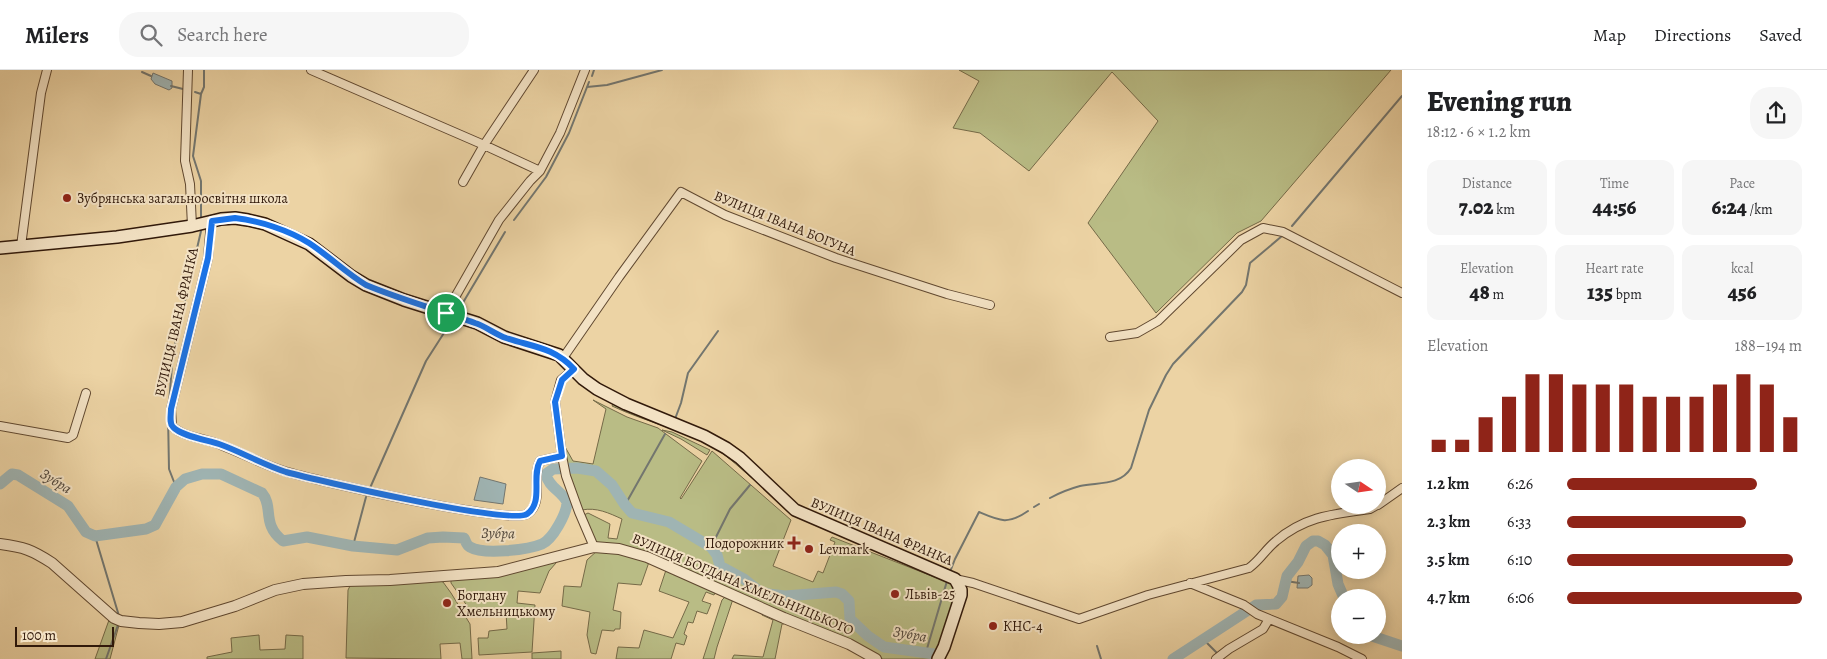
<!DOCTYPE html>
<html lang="en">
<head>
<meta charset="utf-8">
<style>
  body { margin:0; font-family:Alegreya,serif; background:#f6f6f6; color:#202124; height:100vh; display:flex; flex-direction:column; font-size:19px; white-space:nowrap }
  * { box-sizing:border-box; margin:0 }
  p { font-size:16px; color:#757577 }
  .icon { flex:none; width:28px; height:28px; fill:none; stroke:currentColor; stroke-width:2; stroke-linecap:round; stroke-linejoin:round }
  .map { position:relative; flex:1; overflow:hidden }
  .sheet { display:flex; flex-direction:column; background:#fff; width:425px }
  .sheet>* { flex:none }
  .needle { width:32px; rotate:103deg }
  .tools { position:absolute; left:1331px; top:389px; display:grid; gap:10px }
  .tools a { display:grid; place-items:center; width:55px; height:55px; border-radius:50%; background:#fff; box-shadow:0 2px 12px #0003; font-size:25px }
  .scale { position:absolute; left:15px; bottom:12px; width:99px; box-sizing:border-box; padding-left:5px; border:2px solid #31190a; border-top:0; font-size:14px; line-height:18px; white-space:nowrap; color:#31190a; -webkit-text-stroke:4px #f3e2c4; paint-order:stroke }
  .pin { position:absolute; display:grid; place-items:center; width:42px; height:42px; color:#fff; margin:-21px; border:2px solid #fff; border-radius:50%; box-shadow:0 1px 5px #0007 }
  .round { display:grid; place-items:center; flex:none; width:52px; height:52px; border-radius:20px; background:#f6f6f6 }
  .summary { display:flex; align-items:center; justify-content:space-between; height:85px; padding:0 25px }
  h1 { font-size:28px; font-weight:800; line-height:38px }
  .stats { display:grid; grid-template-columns:repeat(3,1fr); gap:8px; height:85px; padding:5px 25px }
  .stats div { display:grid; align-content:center; border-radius:12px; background:#f6f6f6; text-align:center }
  .stats b { font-size:21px; font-weight:800 }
  .stats small { font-size:14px; font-weight:400 }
  .stats p { font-size:14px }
  .chart { height:140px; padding:10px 25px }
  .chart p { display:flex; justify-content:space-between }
  .chart svg { width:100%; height:90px; margin-top:5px; stroke:#8f2418; stroke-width:6 }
  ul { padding:0 25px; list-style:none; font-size:16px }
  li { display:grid; grid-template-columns:80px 60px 1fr; align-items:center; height:38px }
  li i { height:12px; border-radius:6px; background:#8f2418 }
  header { display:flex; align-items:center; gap:30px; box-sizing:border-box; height:70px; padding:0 25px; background:#fff; border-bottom:1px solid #e0e0e0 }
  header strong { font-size:24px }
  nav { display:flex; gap:28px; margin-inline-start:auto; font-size:18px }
  .search { width:350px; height:45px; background:#f6f6f6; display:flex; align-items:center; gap:12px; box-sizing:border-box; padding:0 18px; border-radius:20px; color:#757577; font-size:19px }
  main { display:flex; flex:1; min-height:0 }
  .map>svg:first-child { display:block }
  .green { fill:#b9bc85; stroke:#756a48 }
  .water { fill:#9fb4b3; stroke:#73766f }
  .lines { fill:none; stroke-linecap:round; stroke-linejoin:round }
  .stream { stroke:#73766f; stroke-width:2 }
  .river { stroke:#9fb4b3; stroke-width:11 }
  .minor-casing { stroke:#604830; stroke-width:10 }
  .tertiary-casing { stroke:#604830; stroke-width:12 }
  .secondary-casing { stroke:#31190a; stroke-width:14 }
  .minor { stroke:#f3e2c4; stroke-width:8 }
  .tertiary { stroke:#f3e2c4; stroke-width:10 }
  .secondary { stroke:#f3e2c4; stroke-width:11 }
  .route-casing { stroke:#fff; stroke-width:10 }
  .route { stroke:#1a73e8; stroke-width:6 }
  .poi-dot { fill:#8f2418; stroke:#f3e2c4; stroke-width:2 }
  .labels { text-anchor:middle; stroke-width:4; stroke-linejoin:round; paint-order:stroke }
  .poi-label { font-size:14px; fill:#31190a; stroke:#f3e2c4; text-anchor:start }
  .street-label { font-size:14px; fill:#31190a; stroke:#f3e2c4 }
  .water-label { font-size:15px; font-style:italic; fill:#52483d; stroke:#f3e2c4 }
</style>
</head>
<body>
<header>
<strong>Milers</strong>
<div class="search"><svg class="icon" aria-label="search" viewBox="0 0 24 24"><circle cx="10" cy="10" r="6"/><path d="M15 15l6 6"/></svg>Search here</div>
<nav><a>Map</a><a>Directions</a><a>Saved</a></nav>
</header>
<main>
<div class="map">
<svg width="1402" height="589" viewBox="0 0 1402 589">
  <rect width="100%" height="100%" fill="#ecd3a4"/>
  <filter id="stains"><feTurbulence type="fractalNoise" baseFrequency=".004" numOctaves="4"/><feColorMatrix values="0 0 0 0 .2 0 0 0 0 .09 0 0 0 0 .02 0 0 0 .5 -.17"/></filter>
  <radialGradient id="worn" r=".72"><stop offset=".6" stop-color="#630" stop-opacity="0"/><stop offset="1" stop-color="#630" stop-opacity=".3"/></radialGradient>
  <path class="green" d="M959,0h432l-130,151 -24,12 -81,80 -68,-90 70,-102 -46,-49 -83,99 -49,-38 -27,-5 26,-47z
    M593,330l34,17 31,11 44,33 -22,37 1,1 31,-48 79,69 -18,46 40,16 5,-11 5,2 12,-31 -5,-2 2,-3 105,41 14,4 5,11 -22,66h-51l-58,-28 -226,-87 -5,-4 -10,-25 4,-2 22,11 -2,14 9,1 5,-20c-13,-6 -26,-12 -40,-9l-16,-44 -2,-21 9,16 20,3 13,-55z
    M614,332l92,38 49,36 -2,3c-12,-10 -23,-21 -37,-30 -32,-19 -70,-27 -104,-43z
    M662,360l10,2 38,18 -3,5 -26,-16z
    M598,480h8l43,12 -8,23 -23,-2 -5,27 8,2 -1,17h-5l-1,2 -12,-1 -6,24 -5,-1 -4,-18 3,-23 -28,-6 2,-20 17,1 6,-27z
    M555,490l1,3 -7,8 -9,22 -22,-2 -1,12 18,2 -3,47 -53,3 -1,-17h10l1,-7 18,-2 -1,-17 -36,-2 -19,-27v-3z
    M666,500l50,21 -2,4 -8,-3 -4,9 9,3 -4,10 -10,-3 -4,12 -5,-1 -4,12 3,2 -3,9 -8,-2 -5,16h-55l2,-12 21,1 5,-18 29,8 16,-36 -30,-11z
    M438,510l5,2 8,11 19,31 2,35h-10l-2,-16 -20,1 1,15 -95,-1 2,-68 3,-6z
    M725,527l8,2 -16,48 -3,12h-11l19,-59z
    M763,542l21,10v2h-2l-7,35h-43l2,-4 29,2 10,-37 -11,-5z
    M109,550l10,5 -9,34h-15z
    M259,565l1,15 25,-1 1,-14 17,1v23h-96v-2l25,-5 -1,-14z
    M561,581v8h-29v-6z"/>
  <path class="water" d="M153,3l19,8v7l-3,2 -14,-6 -4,-5z
    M480,407l26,7 -3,20 -29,-4z
    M1309,505l3,3v7l-4,3h-11l1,-12z"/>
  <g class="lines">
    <path class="stream" d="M142,2l9,4
      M592,6l2,-6
      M171,16l12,3
      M587,17l20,-2 55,-15
      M195,22l6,2
      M201,149v-38l-8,-25 8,-62 3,-7v-17
      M514,150l32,-43 23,-44 20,-51
      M1292,156l110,-130
      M458,241l47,-79
      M169,333l4,-50 28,-122
      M168,345l1,54 7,18
      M675,349l6,-16 7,-30 30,-42
      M370,418l56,-127 25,-39
      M1050,428c9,-5 19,-9 30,-12 18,-4 40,0 51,-18l18,-58 17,-35 7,-11 69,-72 4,-7 4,-22 32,-27
      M625,435l40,-71
      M1034,437l5,-3
      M95,466l24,80
      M353,476l13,-49
      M711,477l19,-38 20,-24
      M950,502l5,-13 24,-47c21,9 29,13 49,-1
      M1286,511l13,2
      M1204,570l15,15
      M1097,576l4,13
      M926,582l21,-71
      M106,589l12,-34"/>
    <path class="river" d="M0,414l12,-10 6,1 50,31 18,26 9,4 51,-7 9,-4 21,-38 9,-8 17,-5h19l41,19c12,14 -1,31 21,48l24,-4 46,9 44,4 31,-12 15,-1 21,1c2,3 2,7 6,9 13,8 58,3 72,-3 11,-5 25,-31 25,-42 -5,-11 -19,-15 -21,-28l7,-5 24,-1 19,3 16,14 13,20 7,8 37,9 42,25 6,8 3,11 24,13 15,12 10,3 16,2 51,-4 6,2 7,7 1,18 18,17 16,11 50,7
      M1369,565l33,11
      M1173,589l83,-54 20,-1 6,-7 5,-21 11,-14 8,-16 7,-5h5l7,4 8,10 5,29 6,14"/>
    <g class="minor-casing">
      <path id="minor" d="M188,0l-3,91 5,23 2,42
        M311,0l173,75 56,26
        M463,112l21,-37 50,-75
        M211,151l-3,37 -37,151 1,17c12,12 33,12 49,19 21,8 41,19 63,26 29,9 226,54 243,43 18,-12 4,-37 13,-53l22,-5
        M21,176l20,-153 6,-23
        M446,243l53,-93 31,-39 10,-10 20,-38 25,-63
        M1110,267l27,-4 21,-12 83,-81 22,-12 20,4 119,61
        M563,288l56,-81 62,-85 44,23 111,43 111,36 43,11
        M574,299l-13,11 -6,22 7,54 4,20 13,36 15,35
        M0,356l68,12 5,-3 13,-42
        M1378,435l24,-17
        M955,509l18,4 106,36 69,-24 101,-27c11,-8 17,-19 27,-27 29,-25 58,-27 94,-32l7,-4
        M1190,513l54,22 13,9 81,33 24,12
        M1216,589l13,-10 34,-20 6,-10"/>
    </g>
    <g class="tertiary-casing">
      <path id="tertiary" d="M0,474c24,3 32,6 52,19l62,55 7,3 18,2 20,1 23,-2 53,-16 40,-16 28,-6 43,-3 44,-1 108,-8 96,-25 25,2 28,8 137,61 65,26 27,15"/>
    </g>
    <g class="secondary-casing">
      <path id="secondary" d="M0,178l117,-11 75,-11 29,-7 14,-1 13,2 17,4 44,20 42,32 15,9 38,15 73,23 27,14 55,18 24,24 14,10 29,15 78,32 22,12 14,10 55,52 160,69 6,11v5l-17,52 -6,12"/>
    </g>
    <use href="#minor" class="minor"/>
    <use href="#tertiary" class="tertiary"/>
    <use href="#secondary" class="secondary"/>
  </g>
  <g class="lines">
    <g class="route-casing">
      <path id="route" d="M235,148c25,3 53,12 74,25 20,13 37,30 57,42 36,15 73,25 109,38 10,3 20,11 31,15 27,9 47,9 68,31l-12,11 -7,22 7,54 -22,5c-9,16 4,41 -13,53 -17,11 -212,-34 -241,-42 -25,-8 -44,-20 -67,-28 -12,-4 -38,-8 -46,-17 -4,-4 -2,-12 -2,-18l37,-151 4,-37z"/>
    </g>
    <use href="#route" class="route"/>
  </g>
  <g class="poi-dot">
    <circle cx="67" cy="128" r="5"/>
    <path d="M791.5 465.5h5v5h5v5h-5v5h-5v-5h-5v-5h5z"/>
    <circle cx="809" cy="479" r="5"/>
    <circle cx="895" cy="524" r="5"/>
    <circle cx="447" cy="533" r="5"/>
    <circle cx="993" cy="556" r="5"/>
  </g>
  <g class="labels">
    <g class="poi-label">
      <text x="77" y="133">Зубрянська загальноосвітня школа</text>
      <text x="784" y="478" text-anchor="end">Подорожник</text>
      <text x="819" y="484">Levmark</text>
      <text x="905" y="529">Львів-25</text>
      <text x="457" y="530">Богдану<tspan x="457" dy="16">Хмельницькому</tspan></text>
      <text x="1003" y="561">КНС-4</text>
    </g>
    <g class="street-label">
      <text transform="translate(785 153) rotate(22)" y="5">ВУЛИЦЯ ІВАНА БОГУНА</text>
      <text transform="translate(176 252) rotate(-77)" y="5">ВУЛИЦЯ ІВАНА ФРАНКА</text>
      <text transform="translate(882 461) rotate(23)" y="5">ВУЛИЦЯ ІВАНА ФРАНКА</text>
      <text transform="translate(743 514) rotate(23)" y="5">ВУЛИЦЯ БОГДАНА ХМЕЛЬНИЦЬКОГО</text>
    </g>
    <g class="water-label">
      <text transform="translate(56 411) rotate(32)" y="5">Зубра</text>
      <text transform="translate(498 463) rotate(1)" y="5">Зубра</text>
      <text transform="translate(910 564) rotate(10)" y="5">Зубра</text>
    </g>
  </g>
  <rect width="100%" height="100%" filter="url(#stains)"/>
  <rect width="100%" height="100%" fill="url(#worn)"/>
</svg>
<div class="tools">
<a><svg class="needle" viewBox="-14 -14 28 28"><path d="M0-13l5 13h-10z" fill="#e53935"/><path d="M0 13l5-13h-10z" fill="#757577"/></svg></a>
<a>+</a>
<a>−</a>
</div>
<div class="scale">100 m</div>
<div class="pin" style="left:446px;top:243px;background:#1e9e55"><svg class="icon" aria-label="arrive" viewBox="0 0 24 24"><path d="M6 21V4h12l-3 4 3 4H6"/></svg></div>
</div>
<section class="sheet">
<div class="summary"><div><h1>Evening run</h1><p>18:12 · 6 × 1.2 km</p></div><a class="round"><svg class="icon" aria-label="share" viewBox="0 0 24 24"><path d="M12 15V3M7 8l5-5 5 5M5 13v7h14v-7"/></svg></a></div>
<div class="stats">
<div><p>Distance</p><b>7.02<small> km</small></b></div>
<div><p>Time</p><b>44:56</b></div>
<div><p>Pace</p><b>6:24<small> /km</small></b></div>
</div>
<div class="stats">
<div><p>Elevation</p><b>48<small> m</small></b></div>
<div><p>Heart rate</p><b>135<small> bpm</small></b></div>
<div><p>kcal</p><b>456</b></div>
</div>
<div class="chart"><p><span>Elevation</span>188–194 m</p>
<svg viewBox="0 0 160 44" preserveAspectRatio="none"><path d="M5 44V38M15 44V38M25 44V27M35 44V17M45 44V6M55 44V6M65 44V11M75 44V11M85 44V11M95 44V17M105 44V17M115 44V17M125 44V11M135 44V6M145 44V11M155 44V27"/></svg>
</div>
<ul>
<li><b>1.2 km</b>6:26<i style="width:81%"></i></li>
<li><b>2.3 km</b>6:33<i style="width:76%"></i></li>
<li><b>3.5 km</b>6:10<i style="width:96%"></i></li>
<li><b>4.7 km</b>6:06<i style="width:100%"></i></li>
</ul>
</section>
</main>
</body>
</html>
